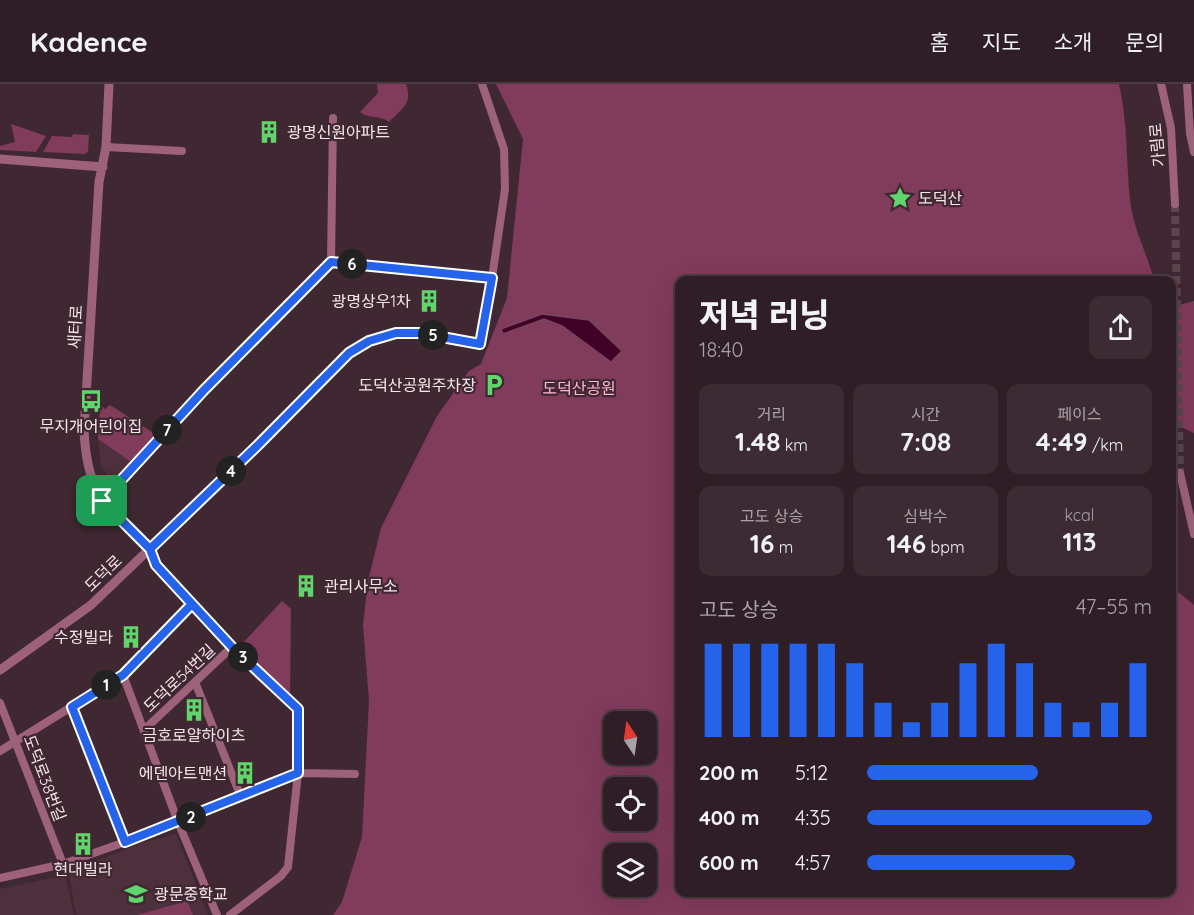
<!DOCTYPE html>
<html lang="ko">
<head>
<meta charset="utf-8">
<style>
  body { margin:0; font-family:Quicksand,"Noto Sans KR",sans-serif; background:#3c2b32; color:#f1f3f6; height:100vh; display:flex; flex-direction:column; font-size:22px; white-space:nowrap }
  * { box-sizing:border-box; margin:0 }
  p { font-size:20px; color:#a8a2a7 }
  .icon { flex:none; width:33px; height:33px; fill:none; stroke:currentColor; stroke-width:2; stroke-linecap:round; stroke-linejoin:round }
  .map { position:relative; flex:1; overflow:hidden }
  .panel { position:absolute; left:675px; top:192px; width:501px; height:621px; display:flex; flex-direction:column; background:#301e26; border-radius:12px; box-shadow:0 6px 24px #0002,0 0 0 2px #4b3c43 }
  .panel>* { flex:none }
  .needle { width:39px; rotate:347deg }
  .controls { position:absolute; left:603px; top:627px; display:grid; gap:12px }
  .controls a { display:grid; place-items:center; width:54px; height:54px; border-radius:12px; background:#301e26; box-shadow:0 6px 24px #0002,0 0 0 2px #4b3c43; font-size:30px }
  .pin { position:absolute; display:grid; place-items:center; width:51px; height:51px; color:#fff; margin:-26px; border-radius:12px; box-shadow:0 3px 9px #0006 }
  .km { position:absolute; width:30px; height:30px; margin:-15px; border-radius:50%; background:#222; color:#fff; font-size:16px; line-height:30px; text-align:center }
  .round { display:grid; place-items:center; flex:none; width:63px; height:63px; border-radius:12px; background:#3c2b32 }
  .head { display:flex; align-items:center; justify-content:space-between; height:102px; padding:0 24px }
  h1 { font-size:33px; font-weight:800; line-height:45px }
  .metrics { display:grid; grid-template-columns:repeat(3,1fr); gap:9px; height:102px; padding:6px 24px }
  .metrics div { display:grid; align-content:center; border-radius:12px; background:#3c2b32; text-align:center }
  .metrics b { font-size:26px; font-weight:800 }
  .metrics small { font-size:16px; font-weight:400 }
  .metrics p { font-size:16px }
  .chart { height:168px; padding:12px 24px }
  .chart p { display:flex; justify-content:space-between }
  .chart svg { width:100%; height:108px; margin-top:6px; stroke:#2563eb; stroke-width:6 }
  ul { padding:0 24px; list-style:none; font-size:20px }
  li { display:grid; grid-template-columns:96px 72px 1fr; align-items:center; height:45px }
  li i { height:15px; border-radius:8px; background:#2563eb }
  header { display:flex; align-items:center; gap:36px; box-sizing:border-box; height:84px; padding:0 30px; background:#301e26; border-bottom:2px solid #4b3c43 }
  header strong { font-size:28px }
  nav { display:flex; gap:33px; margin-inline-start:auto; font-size:21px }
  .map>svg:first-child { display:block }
  .built { fill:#4e303c }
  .green { fill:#813b5b; fill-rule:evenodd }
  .water { fill:#410025; stroke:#774560; stroke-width:1.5 }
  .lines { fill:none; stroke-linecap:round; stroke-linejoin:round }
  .minor-tunnel { stroke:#5b444e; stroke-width:8; stroke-dasharray:8 4; stroke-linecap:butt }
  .minor { stroke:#9d617a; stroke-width:8 }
  .tertiary { stroke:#9d617a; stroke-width:9 }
  .route-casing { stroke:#fff; stroke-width:12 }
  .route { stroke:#2563eb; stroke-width:8 }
  .labels { text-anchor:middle; stroke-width:4.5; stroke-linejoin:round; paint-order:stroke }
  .poi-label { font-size:16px; fill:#f5e5eb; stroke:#402832; text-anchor:start }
  .street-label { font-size:16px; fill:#f5e5eb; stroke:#402832 }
  .park-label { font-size:16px; fill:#ffb4d2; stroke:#402832 }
</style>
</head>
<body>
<header>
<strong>Kadence</strong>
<nav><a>홈</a><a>지도</a><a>소개</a><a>문의</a></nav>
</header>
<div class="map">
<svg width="1194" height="831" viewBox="0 0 1194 831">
  <rect width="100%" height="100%" fill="#402832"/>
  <path class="built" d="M98,355l33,23 -16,17h-6l-8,-14z
    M176,750l32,81h-132l-7,-43 73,-29z
    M65,791l9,40h-74v-26z"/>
  <path class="green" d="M377,0h29c7,20 -4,24 -17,38 -9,-7 -21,-3 -29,-10l18,-19z
    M496,0h623c9,38 7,77 11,116 3,28 17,53 24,80h-474v612h492v-305l22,18v310h-861l9,-13 20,-65 7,-136 -6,-76 5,-44 13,-53 56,-112 32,-45 12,-7 26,-66 16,-159zM614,638h32v32h-32zM614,704h32v32h-32zM614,770h32v32h-32z
    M11,40l35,12 -10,16 -36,-2v-4l15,-4z
    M73,50l16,1 -1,16 -3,3 -42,-2 9,-16 20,1z
    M1194,217v132l-22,-10v-116z
    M100,320l5,5 5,-4 45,29 -24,28 -33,-23z
    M282,517l9,8 -1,89 -49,-53z
    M187,817l6,14h-56z"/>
  <path class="water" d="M542,230l47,6 33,31 -11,11 -49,-36 -18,-7 -41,15 -2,-5z"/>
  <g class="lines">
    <path class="minor-tunnel" d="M1175,120l5,269"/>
    <path class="minor" d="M482,0l22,65 1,40 -13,89
      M1161,0l10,44 4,76
      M1187,0l3,50 4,18
      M106,63l76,4
      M331,178l2,-144
      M1180,389l14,61
      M102,417l102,-111 127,-128 161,16 -12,66
      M149,465l7,16 76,82 66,62v64l-10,94 -7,9 -51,39
      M123,591l55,147 39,93
      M195,598l46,115
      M0,619l63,161
      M72,623l53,135
      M144,646l88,-83
      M0,667l123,-76 69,-71
      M0,794l63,-14 62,-22 173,-69 57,1"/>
    <path class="tertiary" d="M109,0l-3,63 -7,35 -15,248c3,66 22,75 65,119
      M0,75l103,8
      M0,586l91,-65 167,-160 91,-92 20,-12 27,-8h24l60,11"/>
  </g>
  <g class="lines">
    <g class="route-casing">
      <path id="route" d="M102,417l48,48 6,16 36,39 -69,71 -51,32 53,135 173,-69v-64l-66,-62 -76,-82 -6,-16 108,-104 91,-92 20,-12 27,-8h24l60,11 12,-66 -161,-16 -127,128 -102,111"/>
    </g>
    <use href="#route" class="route"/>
  </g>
  <defs>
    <g id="building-bare" transform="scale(1.8)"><path d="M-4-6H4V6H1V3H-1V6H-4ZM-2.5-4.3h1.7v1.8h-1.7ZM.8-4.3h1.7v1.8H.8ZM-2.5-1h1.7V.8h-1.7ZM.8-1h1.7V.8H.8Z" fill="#60d56b" stroke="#402832" stroke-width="2.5" paint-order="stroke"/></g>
    <g id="sight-bare" transform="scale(1.8)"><path d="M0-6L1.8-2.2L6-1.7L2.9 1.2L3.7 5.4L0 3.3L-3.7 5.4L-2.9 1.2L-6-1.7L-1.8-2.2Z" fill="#60d56b" stroke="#402832" stroke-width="2.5" paint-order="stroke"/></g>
    <g id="parking-bare" transform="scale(1.8)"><path d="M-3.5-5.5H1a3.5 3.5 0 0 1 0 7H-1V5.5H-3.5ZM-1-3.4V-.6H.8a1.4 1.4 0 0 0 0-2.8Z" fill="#60d56b" stroke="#402832" stroke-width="2.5" paint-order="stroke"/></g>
    <g id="bus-bare" transform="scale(1.8)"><path d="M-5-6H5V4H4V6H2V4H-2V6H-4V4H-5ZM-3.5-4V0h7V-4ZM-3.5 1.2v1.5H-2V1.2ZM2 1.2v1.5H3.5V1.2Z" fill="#60d56b" stroke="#402832" stroke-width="2.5" paint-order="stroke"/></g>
    <g id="school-bare" transform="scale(1.8)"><path d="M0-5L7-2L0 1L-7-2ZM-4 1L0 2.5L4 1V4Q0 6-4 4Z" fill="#60d56b" stroke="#402832" stroke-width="2.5" paint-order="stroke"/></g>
  </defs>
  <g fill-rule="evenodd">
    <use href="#building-bare" x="269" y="48"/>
    <use href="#sight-bare" x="900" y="114"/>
    <use href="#building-bare" x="429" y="217"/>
    <use href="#parking-bare" x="494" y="301"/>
    <use href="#bus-bare" x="91" y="317"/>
    <use href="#building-bare" x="306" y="502"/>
    <use href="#building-bare" x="131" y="553"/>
    <use href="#building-bare" x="194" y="626"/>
    <use href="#building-bare" x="245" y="689"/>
    <use href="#building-bare" x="83" y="760"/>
    <use href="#school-bare" x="136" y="810"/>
  </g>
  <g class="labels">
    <g class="poi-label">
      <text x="287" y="54">광명신원아파트</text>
      <text x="918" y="120">도덕산</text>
      <text x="411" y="223" text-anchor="end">광명상우1차</text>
      <text x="476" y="307" text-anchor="end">도덕산공원주차장</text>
      <text x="91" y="348" text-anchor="middle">무지개어린이집</text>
      <text x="324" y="508">관리사무소</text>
      <text x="113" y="559" text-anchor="end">수정빌라</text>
      <text x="194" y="657" text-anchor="middle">금호로얄하이츠</text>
      <text x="227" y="695" text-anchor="end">에덴아트맨션</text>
      <text x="83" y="791" text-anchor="middle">현대빌라</text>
      <text x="154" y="816">광문중학교</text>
    </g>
    <g class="street-label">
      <text transform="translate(1157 61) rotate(-95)" y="6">가림로</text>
      <text transform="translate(75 243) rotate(-87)" y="6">새터로</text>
      <text transform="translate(103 489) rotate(-44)" y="6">도덕로</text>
      <text transform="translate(179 594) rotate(-43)" y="6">도덕로54번길</text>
      <text transform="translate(45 694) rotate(69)" y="6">도덕로38번길</text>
    </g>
    <g class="park-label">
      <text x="579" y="310">도덕산공원</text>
    </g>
  </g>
</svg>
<div class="controls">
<a><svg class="needle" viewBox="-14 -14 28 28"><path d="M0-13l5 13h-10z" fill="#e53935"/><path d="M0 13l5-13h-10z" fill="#a8a2a7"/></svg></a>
<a><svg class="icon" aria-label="locate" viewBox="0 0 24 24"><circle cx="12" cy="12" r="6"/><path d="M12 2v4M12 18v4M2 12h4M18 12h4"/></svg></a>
<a><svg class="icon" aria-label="layers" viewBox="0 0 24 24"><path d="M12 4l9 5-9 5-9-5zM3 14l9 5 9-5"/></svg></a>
</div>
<div class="pin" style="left:102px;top:417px;background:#1e9e55"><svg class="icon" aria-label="arrive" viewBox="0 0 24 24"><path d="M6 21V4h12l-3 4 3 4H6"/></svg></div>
<b class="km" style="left:106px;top:601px">1</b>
<b class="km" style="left:191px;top:733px">2</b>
<b class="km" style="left:243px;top:573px">3</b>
<b class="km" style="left:231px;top:387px">4</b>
<b class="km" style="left:433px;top:251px">5</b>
<b class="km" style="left:352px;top:180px">6</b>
<b class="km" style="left:167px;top:346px">7</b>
<section class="panel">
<div class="head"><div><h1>저녁 러닝</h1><p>18:40</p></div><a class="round"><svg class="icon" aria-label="share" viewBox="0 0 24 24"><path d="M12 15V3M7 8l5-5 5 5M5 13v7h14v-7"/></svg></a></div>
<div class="metrics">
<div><p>거리</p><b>1.48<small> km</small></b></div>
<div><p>시간</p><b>7:08</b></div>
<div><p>페이스</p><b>4:49<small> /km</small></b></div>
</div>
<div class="metrics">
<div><p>고도 상승</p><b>16<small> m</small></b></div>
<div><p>심박수</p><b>146<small> bpm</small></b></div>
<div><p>kcal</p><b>113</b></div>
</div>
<div class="chart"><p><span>고도 상승</span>47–55 m</p>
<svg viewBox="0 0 160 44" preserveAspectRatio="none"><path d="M5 44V6M15 44V6M25 44V6M35 44V6M45 44V6M55 44V14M65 44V30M75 44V38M85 44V30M95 44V14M105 44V6M115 44V14M125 44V30M135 44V38M145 44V30M155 44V14"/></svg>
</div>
<ul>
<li><b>200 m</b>5:12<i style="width:60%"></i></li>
<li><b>400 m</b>4:35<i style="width:100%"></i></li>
<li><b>600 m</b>4:57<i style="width:73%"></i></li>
</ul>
</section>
</div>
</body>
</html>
